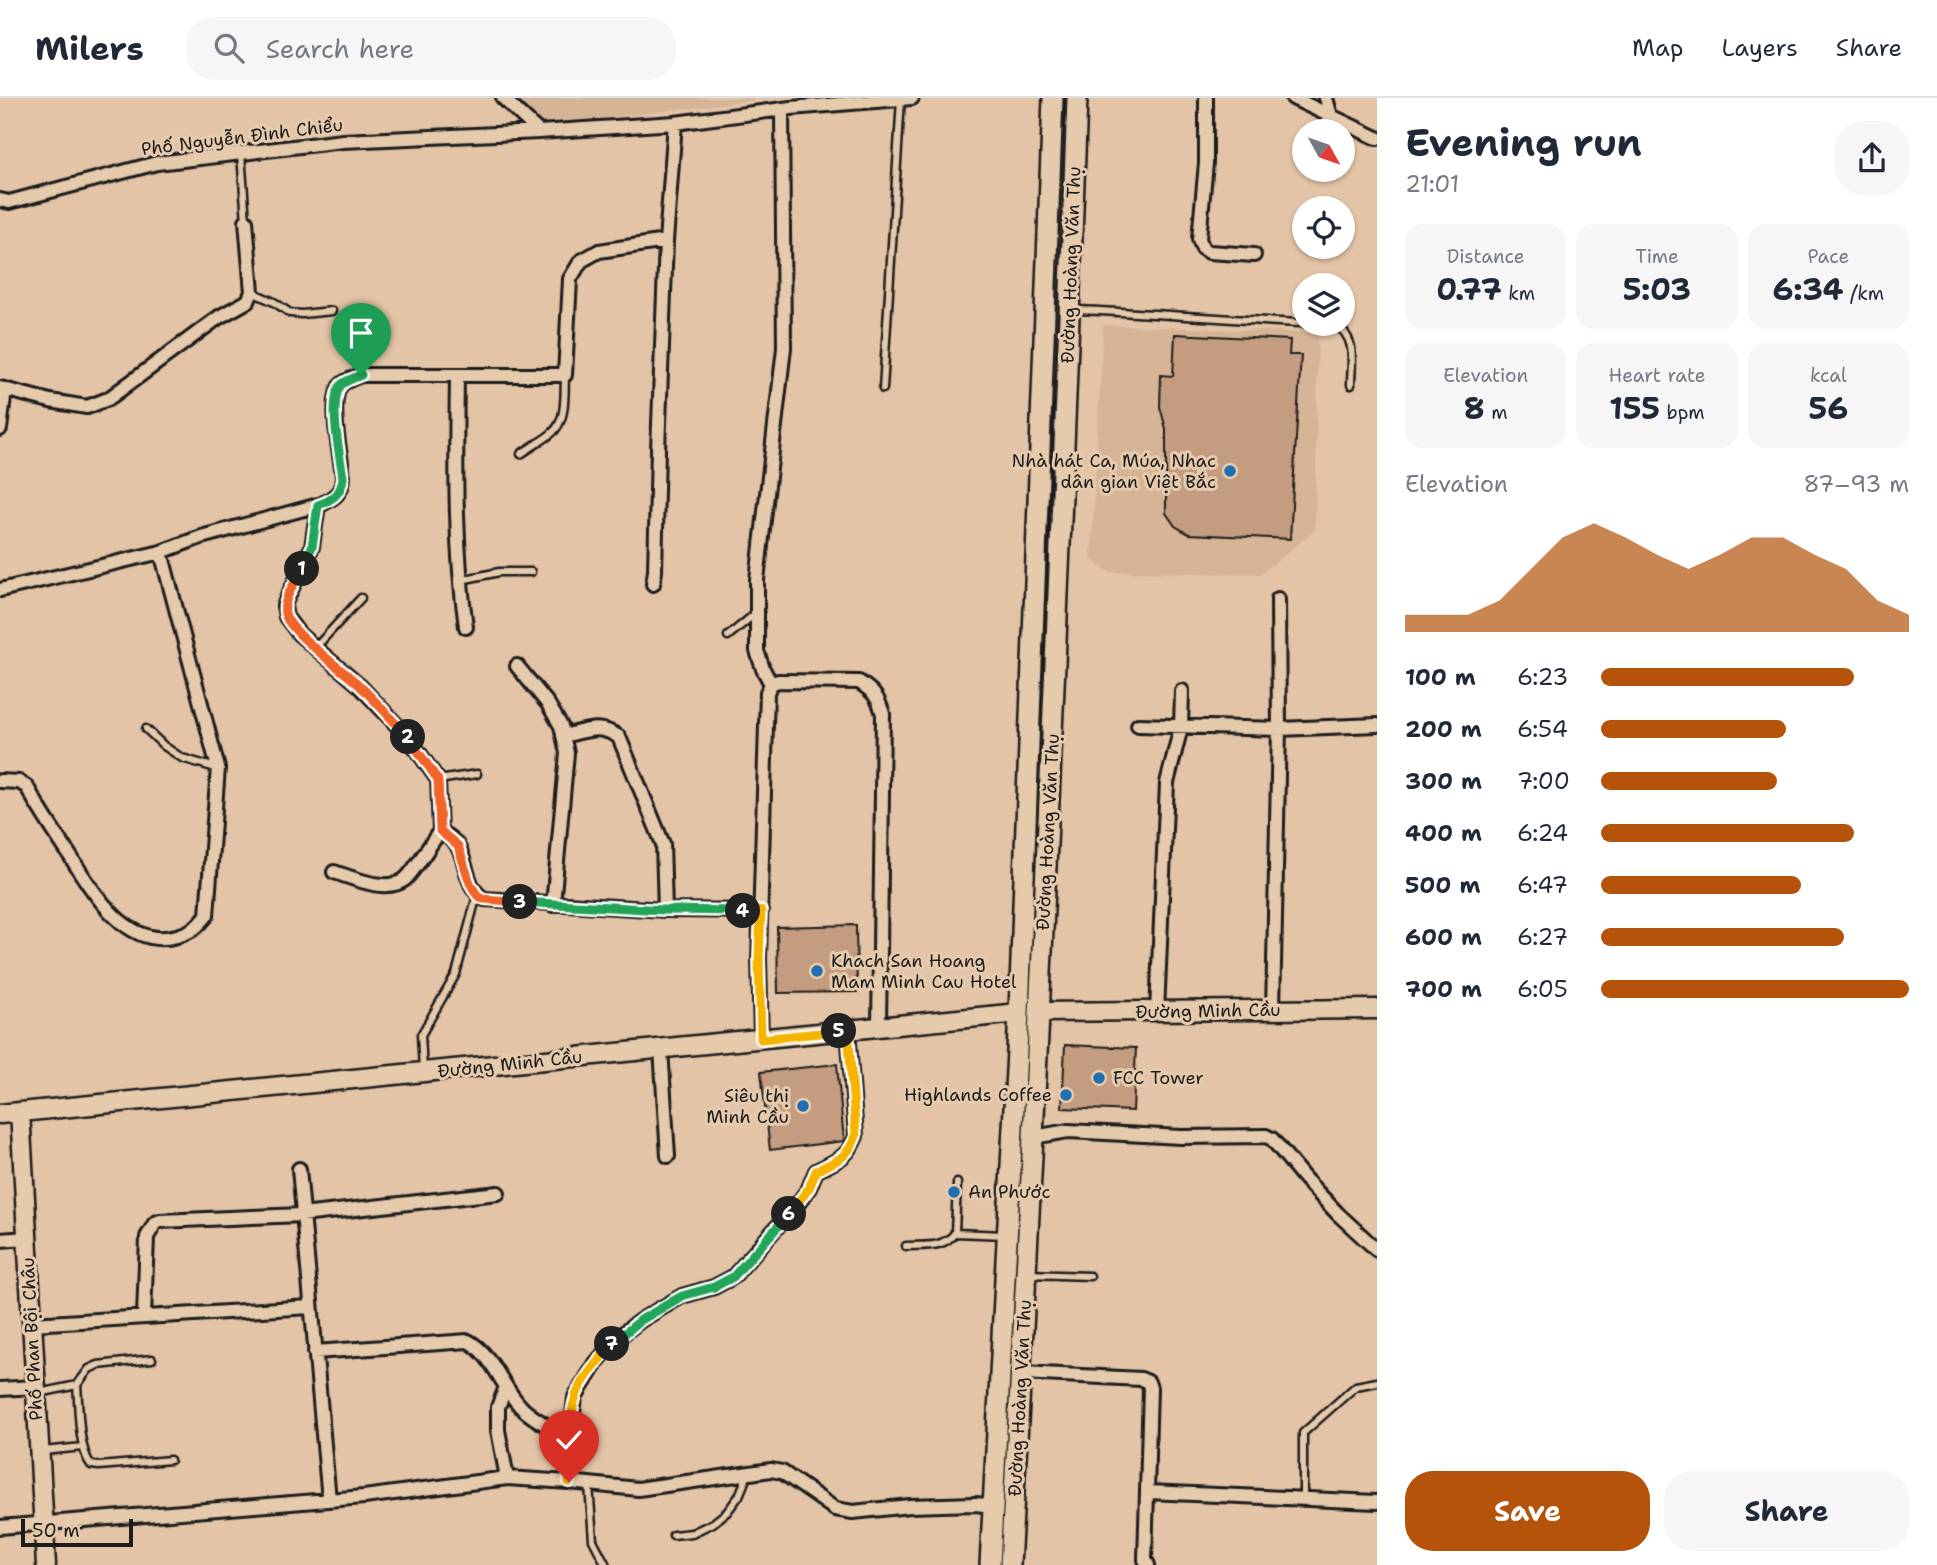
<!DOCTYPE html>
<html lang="en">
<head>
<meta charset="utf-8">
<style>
  body { margin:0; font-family:"Shantell Sans",sans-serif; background:#f6f6f7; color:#1f2937; height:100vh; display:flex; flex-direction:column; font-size:26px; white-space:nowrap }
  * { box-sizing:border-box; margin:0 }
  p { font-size:23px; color:#747a83 }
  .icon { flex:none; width:38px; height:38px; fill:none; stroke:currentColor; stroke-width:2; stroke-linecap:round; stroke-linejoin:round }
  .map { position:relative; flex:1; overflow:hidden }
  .side { display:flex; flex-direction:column; background:#fff; width:560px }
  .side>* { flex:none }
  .needle { width:46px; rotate:130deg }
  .controls { position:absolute; left:1292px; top:21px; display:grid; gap:14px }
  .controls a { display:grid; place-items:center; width:63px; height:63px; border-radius:50%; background:#fff; box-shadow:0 2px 5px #0004; font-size:35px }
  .scale { position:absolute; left:21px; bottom:18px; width:112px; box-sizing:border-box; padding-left:7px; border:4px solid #1c1c1c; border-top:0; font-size:19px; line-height:24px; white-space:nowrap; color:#1c1c1c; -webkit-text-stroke:5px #e5caac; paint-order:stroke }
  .pin { position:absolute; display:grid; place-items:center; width:60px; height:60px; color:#fff; margin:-72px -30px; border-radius:50% 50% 50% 0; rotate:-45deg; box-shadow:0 0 7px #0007 }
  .pin .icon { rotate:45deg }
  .km { position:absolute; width:35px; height:35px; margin:-18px; border-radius:50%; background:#222; color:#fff; font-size:19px; line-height:35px; text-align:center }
  .round { display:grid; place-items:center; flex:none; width:74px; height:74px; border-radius:28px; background:#f6f6f7 }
  .headline { display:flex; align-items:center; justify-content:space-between; height:119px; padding:0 28px }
  h1 { font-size:38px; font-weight:700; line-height:52px }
  .figures { display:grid; grid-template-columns:repeat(3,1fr); gap:10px; height:119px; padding:7px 28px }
  .figures div { display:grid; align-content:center; border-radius:18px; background:#f6f6f7; text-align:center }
  .figures b { font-size:30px; font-weight:700 }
  .figures small { font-size:19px; font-weight:400 }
  .figures p { font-size:19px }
  .chart { height:196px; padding:14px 28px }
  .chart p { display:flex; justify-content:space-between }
  .chart svg { width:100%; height:126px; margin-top:7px; fill:#b45309; opacity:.7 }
  .primary-button { display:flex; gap:14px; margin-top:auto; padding:14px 28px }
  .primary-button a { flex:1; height:80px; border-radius:28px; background:#b45309; color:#fff; font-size:28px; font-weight:700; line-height:80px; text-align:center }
  .primary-button a+a { background:#f6f6f7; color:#1f2937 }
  ul { padding:0 28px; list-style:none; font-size:23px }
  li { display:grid; grid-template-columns:112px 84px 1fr; align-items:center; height:52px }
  li i { height:18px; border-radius:9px; background:#b45309 }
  header { display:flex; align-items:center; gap:42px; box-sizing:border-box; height:98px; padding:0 35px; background:#fff; border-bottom:2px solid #e0e1e3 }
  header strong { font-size:33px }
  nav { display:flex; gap:38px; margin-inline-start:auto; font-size:24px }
  .search { width:490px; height:63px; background:#f6f6f7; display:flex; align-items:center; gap:18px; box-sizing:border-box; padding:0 24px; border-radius:28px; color:#747a83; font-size:26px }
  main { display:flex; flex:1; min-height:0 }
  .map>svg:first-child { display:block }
  .built { fill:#d6b597 }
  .building { fill:#c49c7f; stroke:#1c1c1c; stroke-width:2 }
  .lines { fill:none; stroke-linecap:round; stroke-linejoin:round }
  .lane-casing { stroke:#1c1c1c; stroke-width:11 }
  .street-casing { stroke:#1c1c1c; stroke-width:18 }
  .secondary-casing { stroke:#1c1c1c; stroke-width:23 }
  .primary-casing { stroke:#1c1c1c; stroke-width:24 }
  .lane { stroke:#e5caac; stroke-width:6 }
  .street { stroke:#e5caac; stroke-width:12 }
  .secondary { stroke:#e5caac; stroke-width:18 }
  .primary { stroke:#e5caac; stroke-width:19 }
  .split-1-casing { stroke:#fff; stroke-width:14 }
  .split-2-casing { stroke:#fff; stroke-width:14 }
  .split-3-casing { stroke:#fff; stroke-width:14 }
  .split-4-casing { stroke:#fff; stroke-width:14 }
  .split-5-casing { stroke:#fff; stroke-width:14 }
  .split-6-casing { stroke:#fff; stroke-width:14 }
  .split-7-casing { stroke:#fff; stroke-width:14 }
  .split-8-casing { stroke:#fff; stroke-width:14 }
  .split-1 { stroke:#22a559; stroke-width:9 }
  .split-2 { stroke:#f0652b; stroke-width:9 }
  .split-3 { stroke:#f0652b; stroke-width:9 }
  .split-4 { stroke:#22a559; stroke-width:9 }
  .split-5 { stroke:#f5b400; stroke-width:9 }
  .split-6 { stroke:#f5b400; stroke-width:9 }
  .split-7 { stroke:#22a559; stroke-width:9 }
  .split-8 { stroke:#f5b400; stroke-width:9 }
  .poi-dot { fill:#1f6fb2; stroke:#e5caac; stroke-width:2.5 }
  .labels { text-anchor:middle; stroke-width:6; stroke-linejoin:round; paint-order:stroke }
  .street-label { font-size:18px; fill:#1c1c1c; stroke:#e5caac }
  .poi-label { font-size:18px; fill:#1c1c1c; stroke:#e5caac; text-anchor:end }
</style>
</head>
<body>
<header>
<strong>Milers</strong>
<div class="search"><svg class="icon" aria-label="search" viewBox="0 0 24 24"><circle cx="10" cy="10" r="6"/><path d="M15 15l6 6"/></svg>Search here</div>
<nav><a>Map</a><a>Layers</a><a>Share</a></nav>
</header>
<main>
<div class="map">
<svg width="1377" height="1467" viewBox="0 0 1377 1467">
  <rect width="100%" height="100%" fill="#e3c4a6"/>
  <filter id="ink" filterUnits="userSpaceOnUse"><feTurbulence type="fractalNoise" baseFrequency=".0143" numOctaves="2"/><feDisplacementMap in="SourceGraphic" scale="14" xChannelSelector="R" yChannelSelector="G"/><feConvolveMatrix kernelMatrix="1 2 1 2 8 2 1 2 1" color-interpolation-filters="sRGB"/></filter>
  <g filter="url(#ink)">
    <path class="built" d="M514,0h256l-229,28z
      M1103,227l215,8 -3,197 -54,44 -151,-2 -19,-12z"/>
    <path class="building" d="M1175,236l115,6 -1,15h12l-11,184 -101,-5 -14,-8 -9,-13v-84l-6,-22 1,-32 12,1z
      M856,827l1,67 -79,1 -1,-66z
      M1065,947l71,3 -3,63 -71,-3z
      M837,966l7,77 -74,9 -9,-78z"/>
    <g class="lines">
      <g class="lane-casing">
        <path id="lane" d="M241,56l5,67
          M252,194l22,10 16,11 12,1 30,-3
          M1071,212c78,2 155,10 233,13
          M1313,226h8
          M1334,226c24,13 17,38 17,61
          M883,291l18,-290
          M521,356c9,-7 27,-16 33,-23 13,-13 10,-39 11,-56
          M461,482l38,-8h32
          M728,538l28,-23
          M315,550l46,-50
          M146,631l18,17 18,12 34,10
          M438,682l39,-6
          M423,972l-2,-35 35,-61 21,-79
          M955,1135l2,-50
          M906,1148c19,-1 36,3 49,-13l51,2
          M1028,1176l62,2
          M77,1287c2,22 1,63 14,80l8,1 71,-6
          M39,1295l38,-8 12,-16 9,-4 54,-6
          M43,1353l40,-4
          M589,1387l4,55 13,25
          M1303,1401v-66l53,-47 21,-4
          M673,1437l19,-2 21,-10 14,-11 12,-16 9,-22"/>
      </g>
      <g class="street-casing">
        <path id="street" d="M503,0l36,34
          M1206,0v65l-7,76 4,10 6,3 45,3
          M1293,0l84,40
          M1326,0l5,18
          M0,102l9,2 148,-39 186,-22 196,-9 136,-9 116,-15 121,-10
          M457,277c-1,85 -3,167 9,252
          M0,290l50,13 37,6 21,-8 111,-82 29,-16 4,-9 -6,-71
          M0,331l5,-40
          M318,407l-6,42 -24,49 -4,10 2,11 13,17 61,52 48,51 30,43 2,51
          M653,486l2,-13 3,-121 8,-209 9,-118
          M0,492l161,-38 40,-15 121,-33c13,-7 20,-11 21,-27 -2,-21 -15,-76 -2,-92 5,-5 13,-7 20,-10h204l5,-96 11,-18 18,-10 67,-10
          M517,568l31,38 13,22 6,27 -14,152
          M771,586l-8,-15 -6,-18v-71l27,-232 -2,-239
          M1138,627l141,4 98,-4
          M563,638c23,-5 36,-13 56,1l44,107 2,66
          M0,683l19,1 8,5c12,22 26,43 40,64 23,36 58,100 110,85 14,-4 21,-9 30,-21l11,-147 -57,-216
          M334,774c19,6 52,21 70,8 8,-5 29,-40 36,-49 6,4 13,8 17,14 11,18 8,42 27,54l181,11 96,1
          M1273,912l6,-281 -1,-130
          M1157,914l10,-229 14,-56 1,-36
          M761,941l-2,-81 8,-266 4,-8 7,-3 81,1c15,10 19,15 24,32l-4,313
          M661,951l7,107
          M1034,1039l34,-6 113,6 85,-1 6,3 32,39 34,36 39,36
          M299,1071l30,331
          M0,1142l27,-2
          M144,1218l3,-79 8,-14 5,-2 142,-6 196,-22
          M32,1226l278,-17
          M315,1254l153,-11c26,14 34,48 55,68 13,12 32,21 47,30
          M1022,1275l119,6 7,3 2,6 -5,172 3,5
          M506,1289l-8,20v23l9,48
          M0,1291l35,-2
          M569,1384l1,-43 5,-42 21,-34 20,-24 25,-19 41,-24 32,-9 19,-10 66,-75 10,-14 7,-17c21,-11 31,-12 40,-35l-8,-106
          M1148,1394l229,10
          M0,1429l364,-30 143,-19 62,4 69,7 133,-19 11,2 53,37 18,3 57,-6 65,-2 18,2"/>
      </g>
      <g class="secondary-casing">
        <path id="secondary" d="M1040,914l337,-3
          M20,1014l26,453
          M0,1016l1019,-101"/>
      </g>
      <g class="primary-casing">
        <path id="primary" d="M990,1467l29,-552 34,-915
          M1010,1467c28,-489 50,-978 67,-1467"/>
      </g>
      <use href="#lane" class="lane"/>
      <use href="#street" class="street"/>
      <use href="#secondary" class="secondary"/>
      <use href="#primary" class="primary"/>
    </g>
  </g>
  <g class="lines" filter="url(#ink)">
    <g class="split-1-casing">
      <path id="split-1" d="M302,471l10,-22 6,-42c15,-5 24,-12 25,-28 -3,-21 -15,-76 -2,-92 5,-5 14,-7 20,-10"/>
    </g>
    <g class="split-2-casing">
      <path id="split-2" d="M302,471c-6,13 -20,30 -17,45 5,19 58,56 74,71 17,16 33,35 49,52"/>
    </g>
    <g class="split-3-casing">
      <path id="split-3" d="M408,639l30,43 2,51 18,15 12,37 7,12 7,4 36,3"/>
    </g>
    <g class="split-4-casing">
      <path id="split-4" d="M520,804l144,8 79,1"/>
    </g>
    <g class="split-5-casing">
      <path id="split-5" d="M743,813h18l-2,47 2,81 78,-8"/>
    </g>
    <g class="split-6-casing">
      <path id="split-6" d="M789,1116l20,-26 7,-17c21,-11 31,-12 40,-35l-8,-106 -9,1"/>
    </g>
    <g class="split-7-casing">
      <path id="split-7" d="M612,1246l29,-24 41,-24 32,-9 19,-10 56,-63"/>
    </g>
    <g class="split-8-casing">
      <path id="split-8" d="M569,1384c1,-24 -1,-61 6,-83 4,-16 26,-42 37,-55"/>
    </g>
    <use href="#split-1" class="split-1"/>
    <use href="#split-2" class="split-2"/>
    <use href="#split-3" class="split-3"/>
    <use href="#split-4" class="split-4"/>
    <use href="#split-5" class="split-5"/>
    <use href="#split-6" class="split-6"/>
    <use href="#split-7" class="split-7"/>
    <use href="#split-8" class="split-8"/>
  </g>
  <g class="poi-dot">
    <circle cx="1230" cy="373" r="7"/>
    <circle cx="817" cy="873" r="7"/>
    <circle cx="1099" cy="980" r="7"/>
    <circle cx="1066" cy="997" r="7"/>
    <circle cx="803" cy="1008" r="7"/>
    <circle cx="954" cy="1094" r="7"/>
  </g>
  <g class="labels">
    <g class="street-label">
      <text transform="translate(242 39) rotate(-7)" y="6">Phố Nguyễn Đình Chiểu</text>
      <text transform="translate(1071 167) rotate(-88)" y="6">Đường Hoàng Văn Thụ</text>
      <text transform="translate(1048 734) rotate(-87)" y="6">Đường Hoàng Văn Thụ</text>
      <text transform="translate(1208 913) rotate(-1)" y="6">Đường Minh Cầu</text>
      <text transform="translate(510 966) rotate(-6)" y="6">Đường Minh Cầu</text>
      <text transform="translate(32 1241) rotate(-93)" y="6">Phố Phan Bội Châu</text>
      <text transform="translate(1020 1300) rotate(-87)" y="6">Đường Hoàng Văn Thụ</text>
    </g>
    <g class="poi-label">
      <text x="1216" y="369">Nhà hát Ca, Múa, Nhạc<tspan x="1216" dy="21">dân gian Việt Bắc</tspan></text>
      <text x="831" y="869" text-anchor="start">Khach San Hoang<tspan x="831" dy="21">Mam Minh Cau Hotel</tspan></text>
      <text x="1113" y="986" text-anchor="start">FCC Tower</text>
      <text x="1052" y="1003">Highlands Coffee</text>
      <text x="789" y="1004">Siêu thị<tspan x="789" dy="21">Minh Cầu</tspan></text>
      <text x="968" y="1100" text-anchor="start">An Phước</text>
    </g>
  </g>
</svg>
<div class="controls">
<a><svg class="needle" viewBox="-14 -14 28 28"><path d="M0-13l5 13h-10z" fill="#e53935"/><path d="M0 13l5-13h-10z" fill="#747a83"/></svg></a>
<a><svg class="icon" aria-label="locate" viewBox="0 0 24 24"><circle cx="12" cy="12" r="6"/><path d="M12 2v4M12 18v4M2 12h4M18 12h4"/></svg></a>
<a><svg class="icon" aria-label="layers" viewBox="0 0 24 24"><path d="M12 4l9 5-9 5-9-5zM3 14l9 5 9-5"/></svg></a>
</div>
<div class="scale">50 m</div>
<div class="pin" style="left:361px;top:277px;background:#1e9e55"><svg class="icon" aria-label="arrive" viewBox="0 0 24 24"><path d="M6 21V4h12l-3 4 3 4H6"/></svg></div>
<div class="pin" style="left:569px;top:1384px;background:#d93025"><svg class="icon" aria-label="check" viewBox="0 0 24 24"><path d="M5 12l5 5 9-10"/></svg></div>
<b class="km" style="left:302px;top:471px">1</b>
<b class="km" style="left:408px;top:639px">2</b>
<b class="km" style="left:520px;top:804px">3</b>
<b class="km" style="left:743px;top:813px">4</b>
<b class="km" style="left:839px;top:933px">5</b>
<b class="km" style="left:789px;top:1116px">6</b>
<b class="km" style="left:612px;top:1246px">7</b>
</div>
<section class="side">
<div class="headline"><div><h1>Evening run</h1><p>21:01</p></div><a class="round"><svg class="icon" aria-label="share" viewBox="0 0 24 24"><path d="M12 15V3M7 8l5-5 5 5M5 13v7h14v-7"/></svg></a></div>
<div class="figures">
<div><p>Distance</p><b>0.77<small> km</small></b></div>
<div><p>Time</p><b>5:03</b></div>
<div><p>Pace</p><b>6:34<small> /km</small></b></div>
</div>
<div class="figures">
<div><p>Elevation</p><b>8<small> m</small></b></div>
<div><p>Heart rate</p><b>155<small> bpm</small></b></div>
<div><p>kcal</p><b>56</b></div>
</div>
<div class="chart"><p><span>Elevation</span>87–93 m</p>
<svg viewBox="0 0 160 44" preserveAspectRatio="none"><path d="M0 44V38L10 38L20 38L30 33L40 22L50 11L60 6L70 11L80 17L90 22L100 17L110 11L120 11L130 17L140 22L150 33L160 38V44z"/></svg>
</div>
<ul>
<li><b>100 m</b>6:23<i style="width:82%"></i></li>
<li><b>200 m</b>6:54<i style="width:60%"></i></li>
<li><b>300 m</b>7:00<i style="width:57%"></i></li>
<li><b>400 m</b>6:24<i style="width:82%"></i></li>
<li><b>500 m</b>6:47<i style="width:65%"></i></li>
<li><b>600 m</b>6:27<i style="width:79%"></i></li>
<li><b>700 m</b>6:05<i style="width:100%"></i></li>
</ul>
<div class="primary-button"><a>Save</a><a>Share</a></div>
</section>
</main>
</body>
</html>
